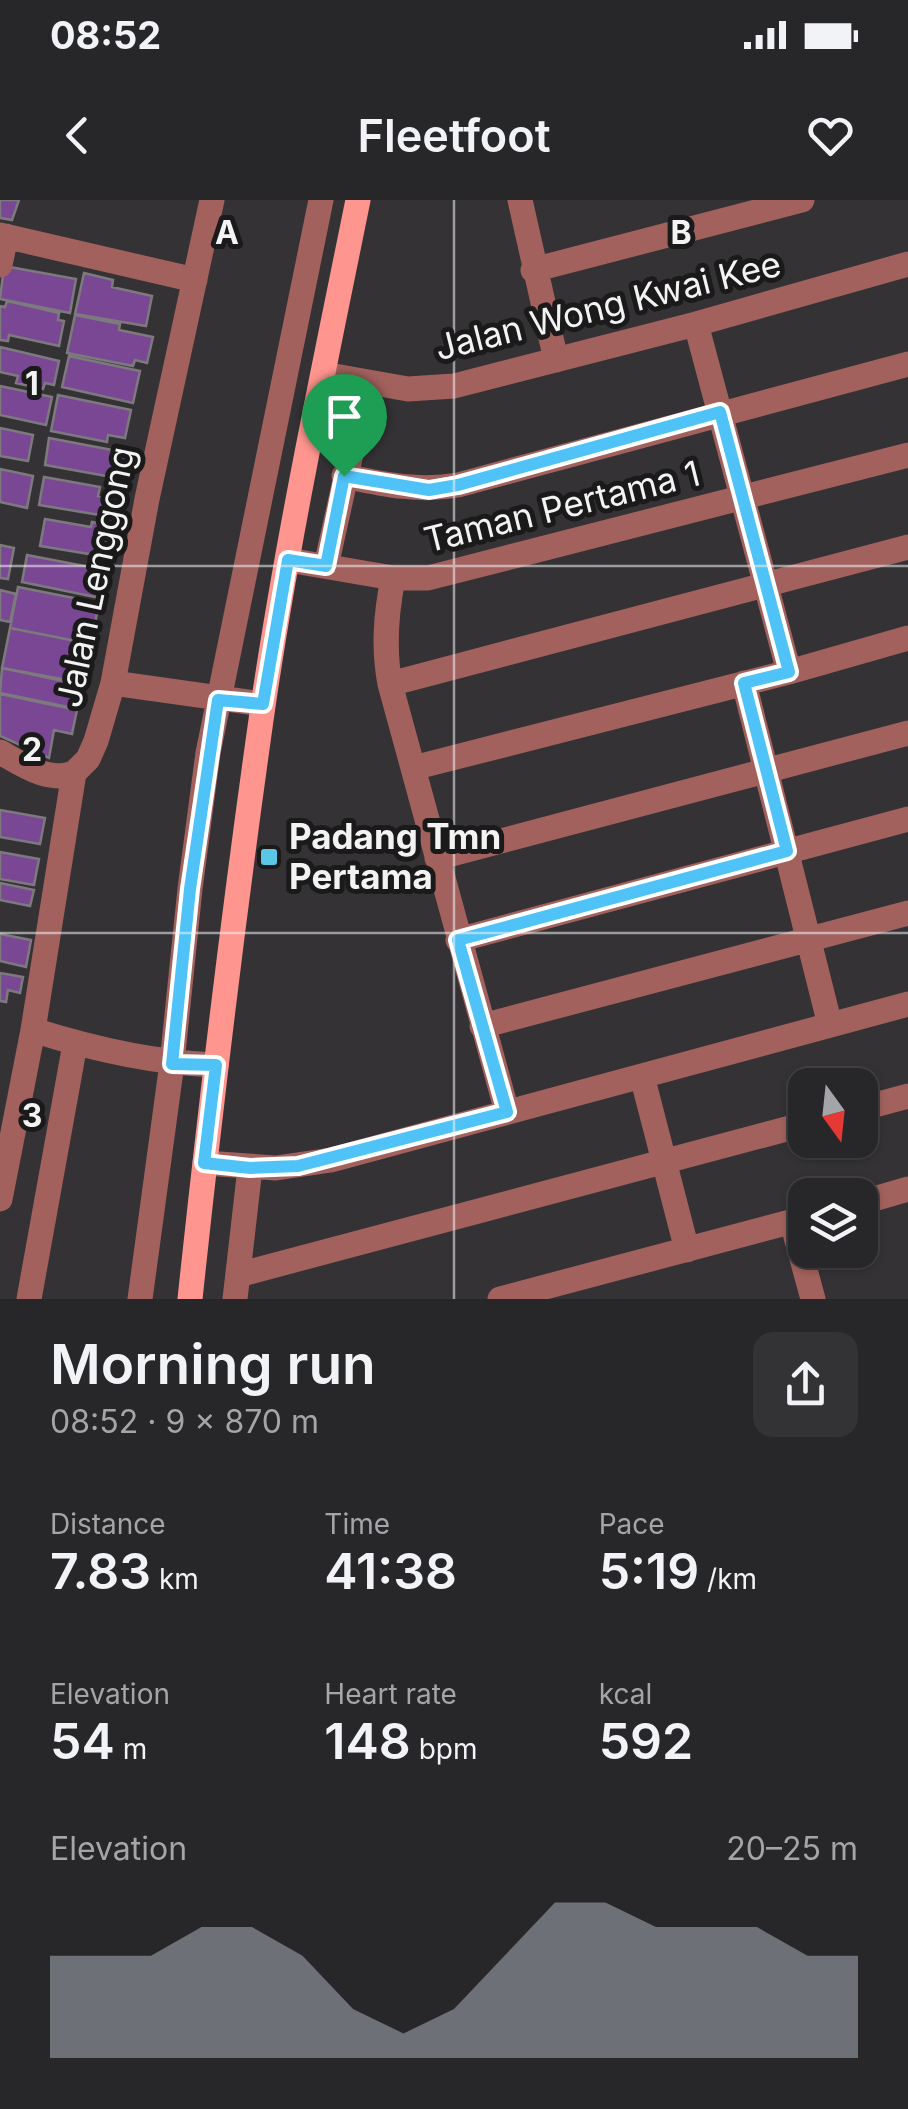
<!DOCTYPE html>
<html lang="en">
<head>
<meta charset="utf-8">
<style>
  body { margin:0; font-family:Inter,sans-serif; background:#333234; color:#f1f3f6; height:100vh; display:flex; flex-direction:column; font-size:38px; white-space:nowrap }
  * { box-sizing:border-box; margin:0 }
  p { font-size:32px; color:#a4a5a8 }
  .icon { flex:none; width:55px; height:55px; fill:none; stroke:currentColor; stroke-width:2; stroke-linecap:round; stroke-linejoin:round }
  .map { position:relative; height:1099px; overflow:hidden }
  .details { display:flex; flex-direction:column; background:#272628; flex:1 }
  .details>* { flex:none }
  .needle { width:65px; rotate:165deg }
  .controls { position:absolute; left:788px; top:868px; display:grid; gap:20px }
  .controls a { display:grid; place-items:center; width:90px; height:90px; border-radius:20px; background:#272628; box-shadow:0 2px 8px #0004,0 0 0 2px #434345; font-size:50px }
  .pin { position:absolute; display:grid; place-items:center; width:85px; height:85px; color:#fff; margin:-102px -42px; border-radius:50% 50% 50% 0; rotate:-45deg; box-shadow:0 0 10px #0007 }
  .pin .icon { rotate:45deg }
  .round { display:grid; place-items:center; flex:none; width:105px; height:105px; border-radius:20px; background:#333234 }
  .summary { display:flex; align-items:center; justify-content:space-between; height:170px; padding:0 50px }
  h1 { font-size:55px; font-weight:600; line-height:75px }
  .metrics { display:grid; grid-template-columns:repeat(3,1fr); gap:15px; height:170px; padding:10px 50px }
  .metrics div { display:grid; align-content:center }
  .metrics b { font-size:50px; font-weight:600 }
  .metrics small { font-size:28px; font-weight:400 }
  .metrics p { font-size:28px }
  .chart { height:280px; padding:20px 50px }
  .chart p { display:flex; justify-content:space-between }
  .chart svg { width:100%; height:180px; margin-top:10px; fill:#8c9099; opacity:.7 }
  .status { display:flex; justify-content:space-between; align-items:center; height:70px; padding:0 50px; background:#272628; direction:ltr }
  .status svg { height:28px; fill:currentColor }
  header { display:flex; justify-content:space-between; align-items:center; height:130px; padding:0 50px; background:#272628; font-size:45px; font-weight:600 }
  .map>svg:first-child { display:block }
  .building { fill:#7a4794; stroke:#7c7a7d; stroke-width:2.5 }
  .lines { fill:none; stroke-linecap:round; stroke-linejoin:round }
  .minor { stroke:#a2615d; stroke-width:25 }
  .major { stroke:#ff958f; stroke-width:25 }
  .route-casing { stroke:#fff; stroke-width:20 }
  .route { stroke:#4fc3f7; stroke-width:12 }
  .grid { fill:none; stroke:#f3f3f4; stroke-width:2.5; stroke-opacity:0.55 }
  .poi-dot { fill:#5bc7e7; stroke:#1b1a1b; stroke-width:4 }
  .labels { text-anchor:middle; stroke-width:10; stroke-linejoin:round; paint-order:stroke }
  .street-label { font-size:35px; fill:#f3f3f4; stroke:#1b1a1b }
  .poi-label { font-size:35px; font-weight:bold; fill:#f3f3f4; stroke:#1b1a1b; text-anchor:start }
  .grid-label { font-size:32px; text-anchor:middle; font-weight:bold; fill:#f3f3f4; stroke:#1b1a1b; stroke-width:10; stroke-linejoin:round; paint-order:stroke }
</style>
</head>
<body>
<div class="status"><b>08:52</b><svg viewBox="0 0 49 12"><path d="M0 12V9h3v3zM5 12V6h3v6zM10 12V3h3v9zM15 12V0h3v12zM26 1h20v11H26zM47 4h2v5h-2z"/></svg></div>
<header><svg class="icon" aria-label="back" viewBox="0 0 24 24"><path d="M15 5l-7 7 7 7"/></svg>Fleetfoot<svg class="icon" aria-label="heart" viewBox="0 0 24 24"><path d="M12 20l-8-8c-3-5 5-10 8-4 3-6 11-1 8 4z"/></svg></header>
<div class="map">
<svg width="908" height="1099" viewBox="0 0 908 1099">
  <rect width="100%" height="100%" fill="#343235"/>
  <path class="building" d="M0,0h19l-7,20 -12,-2z
    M4,66l72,13 -6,34 -70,-14z
    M84,73l29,7 -1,7 40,9 -6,30 -71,-12z
    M7,101l52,12 -1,7 6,1 -5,25 -50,-11 -1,6 -8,-1v-34l5,1z
    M75,115l45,9 -1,6 34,7 -6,26 -12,-3 -2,6 -66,-13z
    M0,147l59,14 -5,24 -9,-2 -2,6 -27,-6 2,-7 -18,-4z
    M69,156l71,15 -7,32 -71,-16z
    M0,186l52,11 -6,28 -46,-10z
    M58,195l73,15 -6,28 -17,-3 -1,7 -56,-11z
    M0,228l33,7 -5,26 -28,-5z
    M49,238l79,15 -5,26 -78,-14z
    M0,269l33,7 -6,32 -27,-6z
    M44,277l56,10 -2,9 5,1 -3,18 -61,-10z
    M45,319l46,8 1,-5 12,2 -1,5 9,2 -2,14 -13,-2 -2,12 -55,-9z
    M0,345l14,3 -6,31 -8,-1z
    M27,355l78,15 -5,28 -78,-16z
    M18,387l81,16 -8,41 -81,-16z
    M0,390l16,4 -6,28 -10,-2z
    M10,428l81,16 -8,39 -81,-15z
    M2,468l80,17 -4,24 -78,-16z
    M0,494l77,16 -5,24 -18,-4 -5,28 -49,-22z
    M0,610l45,8 -5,26 -40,-7z
    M0,652l39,7 -5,26 -34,-6z
    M0,683l34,7 -4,16 -30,-6z
    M0,734l31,6 -5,27 -26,-6z
    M0,773l23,4 -3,16 -12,-3 -2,12 -6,-1z"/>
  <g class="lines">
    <path class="minor" d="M520,0l36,160
      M0,35l195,45
      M0,65l6,-29
      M533,70l269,-70
      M696,124l93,348
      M323,174l85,15 46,-3 242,-62 212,-60
      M344,276c39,8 74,16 114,9l450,-121
      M288,360l105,18h35l480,-123
      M326,366l41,-184
      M393,378c-7,36 -10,70 -3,106l117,428
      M113,483l150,21
      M744,483l86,342
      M390,484l518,-137
      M0,552c23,13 48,31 74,21
      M413,568l376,-96 119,-34
      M437,658l471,-125
      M458,740l450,-121
      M482,826l426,-113
      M33,830c60,19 120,33 183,35
      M642,876l45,174
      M860,909l48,-13
      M205,963l71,5 55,-8 577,-156
      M0,999l33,-169 41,-257 14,-14 8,-18 17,-58 34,-184 65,-299
      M860,1003l48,-14
      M792,1022l21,77
      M238,1075l567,-151
      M29,1099l46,-255
      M140,1099l32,-236 18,-174 18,-136 113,-553
      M235,1099l15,-131
      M500,1099l305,-81"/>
    <path class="major" d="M190,1099c21,-198 45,-396 73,-593 25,-170 61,-338 95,-506"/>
  </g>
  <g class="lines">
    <g class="route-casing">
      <path id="route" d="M720,212l69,260 -45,11 43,168 -329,89 49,172 -209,54 -48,2 -46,-5 12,-98 -44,-1 18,-175 28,-189 45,4 25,-144 38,6 18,-90 85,14 29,-5z"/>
    </g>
    <use href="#route" class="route"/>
  </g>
  <path class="grid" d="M454,0v1099M0,366h908M0,733h908"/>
  <rect class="poi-dot" x="259" y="647" width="20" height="20" rx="5"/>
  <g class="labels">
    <g class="street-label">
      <text transform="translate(608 106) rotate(-14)" y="12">Jalan Wong Kwai Kee</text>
      <text transform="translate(562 307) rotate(-14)" y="12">Taman Pertama 1</text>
      <text transform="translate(96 377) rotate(-78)" y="12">Jalan Lenggong</text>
    </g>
    <g class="poi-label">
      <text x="289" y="649">Padang Tmn<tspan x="289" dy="40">Pertama</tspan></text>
    </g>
  </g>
  <g class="grid-label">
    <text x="227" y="44">A</text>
    <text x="681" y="44">B</text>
    <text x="32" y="195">1</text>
    <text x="32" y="561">2</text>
    <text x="32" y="927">3</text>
  </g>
</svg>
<div class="controls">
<a><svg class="needle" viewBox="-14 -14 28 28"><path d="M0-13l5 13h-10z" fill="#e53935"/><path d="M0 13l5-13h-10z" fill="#a4a5a8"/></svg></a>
<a><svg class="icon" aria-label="layers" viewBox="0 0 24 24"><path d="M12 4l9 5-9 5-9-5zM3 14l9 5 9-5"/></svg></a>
</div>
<div class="pin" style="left:344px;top:276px;background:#1e9e55"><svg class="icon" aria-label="arrive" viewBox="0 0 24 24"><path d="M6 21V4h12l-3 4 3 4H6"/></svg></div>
</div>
<section class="details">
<div class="summary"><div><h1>Morning run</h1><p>08:52 · 9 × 870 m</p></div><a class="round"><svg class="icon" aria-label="share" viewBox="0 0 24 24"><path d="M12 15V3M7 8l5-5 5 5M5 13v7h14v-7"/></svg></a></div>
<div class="metrics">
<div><p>Distance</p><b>7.83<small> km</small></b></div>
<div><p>Time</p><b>41:38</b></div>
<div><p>Pace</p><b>5:19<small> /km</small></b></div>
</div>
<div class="metrics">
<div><p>Elevation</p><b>54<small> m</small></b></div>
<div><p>Heart rate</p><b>148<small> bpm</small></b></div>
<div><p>kcal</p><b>592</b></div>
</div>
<div class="chart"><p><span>Elevation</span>20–25 m</p>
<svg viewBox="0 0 160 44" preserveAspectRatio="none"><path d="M0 44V19L10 19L20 19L30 12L40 12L50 19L60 32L70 38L80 32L90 19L100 6L110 6L120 12L130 12L140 12L150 19L160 19V44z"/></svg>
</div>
</section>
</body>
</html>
